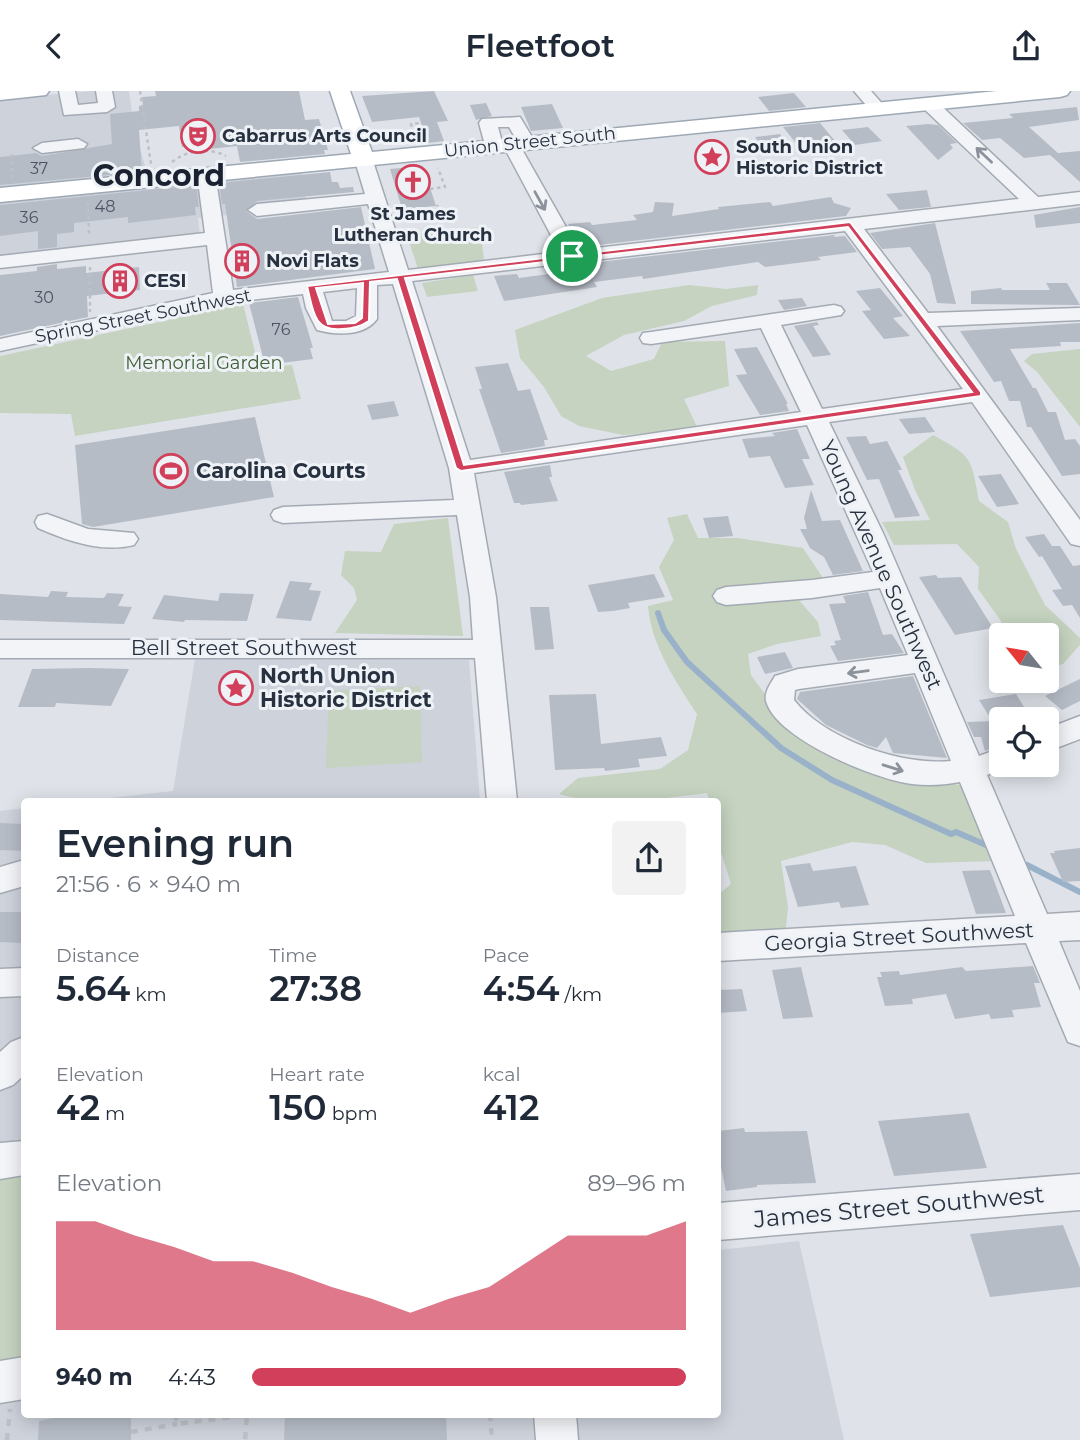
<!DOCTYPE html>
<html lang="en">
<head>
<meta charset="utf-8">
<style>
  body { margin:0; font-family:Montserrat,sans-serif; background:#f2f2f3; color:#1f2937; height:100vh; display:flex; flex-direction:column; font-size:26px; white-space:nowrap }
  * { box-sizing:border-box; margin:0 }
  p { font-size:23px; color:#747a83 }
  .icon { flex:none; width:38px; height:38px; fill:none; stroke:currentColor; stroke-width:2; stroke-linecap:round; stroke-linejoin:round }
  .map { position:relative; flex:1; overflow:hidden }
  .drawer { position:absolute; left:21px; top:707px; width:700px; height:620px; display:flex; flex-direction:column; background:#fff; border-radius:7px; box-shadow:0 4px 18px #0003 }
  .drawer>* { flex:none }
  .needle { width:46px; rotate:300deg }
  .tools { position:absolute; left:989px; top:532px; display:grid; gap:14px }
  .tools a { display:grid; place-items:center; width:70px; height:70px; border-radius:7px; background:#fff; box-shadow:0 4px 18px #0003; font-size:35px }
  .pin { position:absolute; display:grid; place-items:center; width:60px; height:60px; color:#fff; margin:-30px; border:4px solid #fff; border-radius:50%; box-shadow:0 2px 7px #0007 }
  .round { display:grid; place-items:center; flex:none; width:74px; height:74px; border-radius:7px; background:#f2f2f3 }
  .overview { display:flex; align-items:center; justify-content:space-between; height:119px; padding:0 35px }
  h1 { font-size:38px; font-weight:600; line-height:52px }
  .metrics { display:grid; grid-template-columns:repeat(3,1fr); gap:10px; height:119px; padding:7px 35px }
  .metrics div { display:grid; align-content:center }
  .metrics b { font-size:35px; font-weight:600 }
  .metrics small { font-size:19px; font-weight:400 }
  .metrics p { font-size:19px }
  .chart { height:196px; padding:14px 35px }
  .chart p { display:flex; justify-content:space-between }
  .chart svg { width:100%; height:126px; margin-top:7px; fill:#d23f5a; opacity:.7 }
  ul { padding:0 35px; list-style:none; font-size:23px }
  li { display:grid; grid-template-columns:112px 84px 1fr; align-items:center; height:52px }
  li i { height:18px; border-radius:9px; background:#d23f5a }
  header { display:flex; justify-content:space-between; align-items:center; height:91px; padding:0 35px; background:#fff; font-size:32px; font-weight:600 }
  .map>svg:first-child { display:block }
  .built { fill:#cdd2db }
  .green { fill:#c5d3c0 }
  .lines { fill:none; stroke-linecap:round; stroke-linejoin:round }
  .stream { stroke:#99b2ca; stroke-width:6 }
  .building { fill:#b6bcc6 }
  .minor-casing { stroke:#a4aab3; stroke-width:3 }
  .major-casing { stroke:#9ea8b5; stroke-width:3 }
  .path-far1 { stroke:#bdc1c7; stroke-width:2.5; stroke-dasharray:3.5 3.5; stroke-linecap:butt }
  .path { stroke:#bdc1c7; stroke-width:4.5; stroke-dasharray:7 7; stroke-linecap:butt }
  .minor { fill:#f2f4f7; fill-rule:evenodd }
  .major { fill:#fff; fill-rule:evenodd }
  .oneway { stroke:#8c929c }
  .route { fill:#d23f5a; stroke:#fff; stroke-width:2; fill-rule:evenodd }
  .labels { text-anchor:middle; stroke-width:6; stroke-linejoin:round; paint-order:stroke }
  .far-number-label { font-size:16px; fill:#4b5462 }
  .far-poi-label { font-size:18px; font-weight:bold; fill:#273140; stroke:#eef2f6; text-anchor:start }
  .far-street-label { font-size:18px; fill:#273140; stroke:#eef2f6 }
  .far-park-label { font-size:18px; fill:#3d5d34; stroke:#eef2f6 }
  .poi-label { font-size:21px; font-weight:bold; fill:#273140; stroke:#eef2f6; text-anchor:start }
  .street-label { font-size:21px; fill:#273140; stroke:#eef2f6 }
  .near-street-label { font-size:24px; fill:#273140; stroke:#eef2f6 }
  .far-town-label { font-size:30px; font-weight:bold; fill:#1a2231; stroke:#eef2f6 }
</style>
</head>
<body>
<header><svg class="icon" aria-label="back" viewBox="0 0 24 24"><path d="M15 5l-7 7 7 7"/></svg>Fleetfoot<svg class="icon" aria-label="share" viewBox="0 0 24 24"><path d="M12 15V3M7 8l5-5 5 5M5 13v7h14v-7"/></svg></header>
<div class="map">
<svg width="1080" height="1349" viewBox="0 0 1080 1349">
  <rect width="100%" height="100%" fill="#dfe3e9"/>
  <path class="built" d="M91,0h38l5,38 13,43 -147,17v-90z
    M301,81l7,35 -110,11 2,17 -200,20v-53z
    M195,568l274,1 11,141h-398l91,-10z
    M24,717v606h694v-164l81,-9 45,199h-844v-629z"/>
  <path class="green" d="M481,136l6,16 -5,1 2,16 -66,9 -11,-34z
    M473,184l5,16 -51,6 -5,-14z
    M689,194l37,4 32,-4 -1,10 -45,11 -28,15 -60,14 -38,21 25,15 43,-12 8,-17 63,-1 4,45 -45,13 14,30 -75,6 -44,-9 -18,-10 -17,-29 -24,-29 -5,-28 87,-32z
    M243,213l16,64 33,-3 9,34 -226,37 -4,-22 -71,-1v-57z
    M1080,258v78l-43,-55 -13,-11 8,-7z
    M933,344c40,22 38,22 46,66l29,21 8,27 29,56 35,33v7l-17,19 -16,5 -1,-34h-44l-1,-14 -23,-32 1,-22 -22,-23 -63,1 -12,-23 48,-2 -15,-30 -12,-33z
    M687,423l11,24h40l65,10 20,30 -101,14 10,13 65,-7 21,24 3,14 -44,8 -29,10 3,21 19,26 127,75 63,9 37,76 -71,2 -41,-18 -33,-3 -71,19 7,46 -3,29 -67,3v-44l13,-11 -13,-42v-41h-9l-2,-8c-49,6 -100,15 -148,1l19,-16 82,-9 28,-19 9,-36c-21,-32 -46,-69 -49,-108l25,-6 -14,-33 15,-27 -7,-22z
    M448,427l15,118 -128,-3 22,-33 -3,-12 -13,-13 4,-24 36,1 13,-28z
    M420,595l2,76 -96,6 3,-77z
    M24,1077v185l-6,6 -18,7v-195z"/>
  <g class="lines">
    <path class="stream" d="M658,522l6,17 23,32 94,86 51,32 119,54 5,-2 30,13
      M1027,774l53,27"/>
  </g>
  <path class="building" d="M155,0h144l6,29 14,-1 9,31h-4l1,4 -85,8 -3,-16 -46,5v-5l-9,1 -3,-21 -40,4 3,42 -142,13v-28l36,-4 6,3 70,-12 -2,-30 29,-3v-5h4l-1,-9 14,-1z
    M434,0l14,30 -11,1 7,19 -16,2 -9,-26 -47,5 -10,-26z
    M794,2l12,14 -37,4 -11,-14z
    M486,12l6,13 -16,4 -6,-15z
    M552,13l11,24 -32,3 -10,-24z
    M1077,16l2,13 -50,7 29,26 22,-2v31l-30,-27 -26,3 -24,-20 -18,2 -19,-17 50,-5 -4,-4z
    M820,32l16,19 -37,5 -16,-20z
    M928,33l10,1 19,18 -7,1 3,4 -15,12 -32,-34z
    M868,36l14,14 -27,4 -13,-15z
    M780,43l9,15 -24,3 -10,-15z
    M423,75l13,40 -34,3 -12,-40z
    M330,81l2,10h6l2,6 13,-1 1,5 -97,9 -11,10 11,8 104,-12 14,62 -138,18 -12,-83h-3l-3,-21z
    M196,94l3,22h-4l1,8 -68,8v-6l-54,6v9l-17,2v13l-19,2v-18l-38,5v-31z
    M927,99l4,17 -32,3 -13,-16z
    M831,106l3,6 17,5 -5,8 -265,31 -13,-23 22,-2 2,3 45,-5 -4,-5 20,-3 2,-10 19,1 -2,13 47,-7 -1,-2 52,-5 3,4z
    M1080,116v16l-44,5 -2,-13z
    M935,132l21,81 -19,-1 -7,-29 -20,-27 -28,2 -12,-16z
    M835,144l-1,2 11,-1 12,16 -39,5 3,3 -56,7 -7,-5 -115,17 -1,-3 -48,6 3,5 -93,14 -10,-25 23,-2 2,4 45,-6 -1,-2 29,-3 -2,-4z
    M57,173v5l29,-3v7l53,-6 1,23 -53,6 1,21 -88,19v-61l37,-4v-4z
    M1046,192h21l13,22 -109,-1v-13l30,-3 1,2h48z
    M880,197l23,28 -10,2 17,18 -26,3 -22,-28 9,-1 -15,-19z
    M298,206l15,51h-3l3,11 -48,6 -16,-62z
    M802,207l5,8 -23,4 -6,-10z
    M817,231l2,3 -6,1 18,29 -18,2 -19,-31z
    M1080,232v19h-20l1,4 -51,3 23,39h3l12,24h8l9,28 10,-1 5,7v28l-18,2 -31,-49h-4l-7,-26h-11l-8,-20 -7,1 -34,-51z
    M757,256l31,57h-2l3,7 -29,4 -24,-40 11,-1 -13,-25z
    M508,272l10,28 12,-2 18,51h-4l1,6 -44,7 -22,-64h3l-7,-22z
    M394,310l5,15 -27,4 -5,-15z
    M255,326l19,80 -181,30 -11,-3 -7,-79z
    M925,326l10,15 -26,2 -10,-15z
    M797,338l13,30h-8l12,26 -29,3 -15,-32 -21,2 -7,-19 33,-3 -3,-3z
    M866,345l4,8 17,-3 15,29h-4l22,46 -25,2 -16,-39 -12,1 -21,-43z
    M550,374l2,12h-3l9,24 -37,4 -1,-2h-6l-10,-31z
    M1001,383l18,30 -22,3 -19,-31z
    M811,399l11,31 18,-1 23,51 -30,4 -9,-18 -14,-9 -10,-19h7l-3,-11z
    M728,425l5,20 -24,2 -6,-20z
    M1044,443l8,12h8l13,20 7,-1v53l-8,-13 -9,1 -11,-16 10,-1 -20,-33 -3,1 -14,-20z
    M654,483l11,23 -37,6 2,5 -17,3 -15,1 -10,-27z
    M936,484l2,3 23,-1 32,51 -38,7 -36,-58z
    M290,490l22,2 -3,7 12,1 -10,30 -35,-3z
    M51,500l17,1 -2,5 38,1 3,-5 17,1 -6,12 14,1 -8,17 -124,-4v-26l48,3z
    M868,501l15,43 9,-1 12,19 -66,8 -8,-15 6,-1 -2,-4 7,-1 -12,-36 17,-1 -3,-7z
    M220,502l34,1 -7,27 -62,-1 -1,2 -32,-3 12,-24 54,6z
    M530,516h19l5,42 -19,1z
    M785,561l8,16 -28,6 -8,-17z
    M89,577l40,1 -18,37 -55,-3 -1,4h-37l14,-38z
    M913,585l34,82 -54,-5 -7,-16 -9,11 -10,-3 -41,-20 -29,-26 3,-7z
    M1080,588v22l-18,9 -17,-14z
    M596,603l5,50 60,-7 6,19 -29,3 2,8 -35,4 -1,-3 -49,2 -6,-75z
    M1016,603l10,16 -25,3v33l-16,5 -4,-14h-7l-7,-15 25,-1 -13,-21z
    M0,732l24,1v27l-24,-1z
    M1080,757v33l-17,1 -13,-29h5l-1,-2z
    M810,772l3,8 43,-5 13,39 -28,3 -2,-6 -41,5 -13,-41z
    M990,779l16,43 -30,1 -14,-43z
    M0,821h24v21l-3,10 -21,-1z
    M1033,875l7,17h-6l7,24 -29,3 2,7 -23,2 -2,-5 -34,5 -9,-25 -34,5 1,5 -28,2 -8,-29h5l-2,-5 19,-1 1,4 62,-8 4,4z
    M801,876l12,50 -30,2 -11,-49z
    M742,898l5,22 -29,2v-23z
    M969,1022l18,55 -93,8 -16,-55z
    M744,1037l1,4 62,-1 9,52 -59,2v2l-31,4 -8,-38v-22z
    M1063,1134l17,43v19l-90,10 -20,-63z
    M60,1323h71v26h-93l1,-19 20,-4z
    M285,1323h161l1,26h-163z"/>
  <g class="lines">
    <g class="minor-casing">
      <path id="minor" d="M59,0h16l3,14 20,-2 -2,-12h16l3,16 -8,5 -43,3z
        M854,0h17l15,17 -2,4h-12z
        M928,7l6,1 104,98 42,-5v12l-216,25 64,84 152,-5v12l-143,6 143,194v26l-9,-2 -99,-142 -143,20 54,111 96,223 22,-8v17h12l-26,10 60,139 33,-2v28l-21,1 21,50v55l-12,-4 -42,-99 -308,18v-28l297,-17 -55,-134c-16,3 -33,4 -48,2 -36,-4 -136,-45 -146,-83 -2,-9 5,-18 9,-25l23,-7 110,-14 -28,-67 -68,10 -86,7 -9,-3 -4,-6 4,-6 9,-3 86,-7 61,-8 -66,-147 -333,48 22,124 21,204h-30l-12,-143h-475v-18h473l-3,-43 -13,-82 -174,8 -9,-3 -3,-5 3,-5 9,-3 171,-7 -5,-32 -56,-184 -16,1v34c-13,18 -42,16 -60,11l-11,-22 -3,-14 -79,9 -224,48v-12l213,-46 -6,-48 -207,23v-12l205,-23 -8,-59 9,-5 9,5 18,116 156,-18 -21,-68 -111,12 -9,-6 9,-6 108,-10 -11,-36 9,-5 9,5 36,112 152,-18 -57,-107 -9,5 -9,-5 -6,-22 3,-4 38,-2 15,25 -3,4h-12l59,104 440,-51 -97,-92 -2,-4zM498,36h11l7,12 -6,-1 -8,4zM845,140l118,158 -141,20 -41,-84 60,-10 3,-4 -3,-4 -7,-2 -183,27 -8,1 -3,5 3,5 8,1 110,-16 40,84 -331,48 -58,-179zM357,197l-1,28 -10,5h-14l-9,-29zM915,582l36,88c-48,5 -126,-21 -157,-61l1,-10 4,-1z
        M78,48l9,5 -3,4 -42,5 -9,-5 9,-5z
        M47,423l41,15 46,4 4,6 -4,6c-33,8 -66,-4 -96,-17l-3,-6 3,-6z
        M1080,625v23l-34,13v-23z
        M24,769v26l-24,7v-26z
        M24,877v28l-24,1v-28z
        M24,946v38l-11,10 -13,5v-38l11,-10z
        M24,1050v34l-24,4v-36z
        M1080,1083v36l-362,30v-37z
        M24,1266v42l-24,4v-42z
        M534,1323h42l2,26h-42z"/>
    </g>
    <g class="major-casing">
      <path id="major" d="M0,0h49l-3,4 -46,5z
        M330,0h20l22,61 625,-61h73l-3,4 -7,2 -1060,105v-14l351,-34z"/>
    </g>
    <path class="path-far1" d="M140,0l11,73
      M395,42l6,3 -8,4 -9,-3z
      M401,45l24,-3
      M416,49l-5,-16 10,-1
      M12,63v24
      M172,71c15,-12 37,-15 54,-6
      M430,98l15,-2 -7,-19
      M88,111l1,34
      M400,122l39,-4 -2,-4
      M90,176v45"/>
    <path class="path" d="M175,1323l2,10 70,-9 -2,25
      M490,1323l2,26
      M131,1341l46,-8
      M7,1349l3,-31"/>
    <use href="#minor" class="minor"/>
    <use href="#major" class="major"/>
  </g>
  <defs><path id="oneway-shaft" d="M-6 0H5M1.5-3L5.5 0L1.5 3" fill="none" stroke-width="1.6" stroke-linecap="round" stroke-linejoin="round" transform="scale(1.75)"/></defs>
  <g class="oneway">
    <use href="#oneway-shaft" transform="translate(984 64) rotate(-137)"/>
    <use href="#oneway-shaft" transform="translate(540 110) rotate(61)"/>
    <use href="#oneway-shaft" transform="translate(858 581) rotate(172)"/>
    <use href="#oneway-shaft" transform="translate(893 677) rotate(17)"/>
  </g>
  <path class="route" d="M850,131l131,170v4l-520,75 -5,-3 -59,-189 -27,3 -1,39c-9,6 -16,7 -27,8 -29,3 -29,-19 -35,-43zM848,136l124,165 -508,73 -59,-187zM363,192l-1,35 -7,5 -27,1 -12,-36z"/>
  <defs>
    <g id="theatre-ring" transform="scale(1.75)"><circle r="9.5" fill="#eef2f6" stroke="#d23f5a" stroke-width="1.5"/><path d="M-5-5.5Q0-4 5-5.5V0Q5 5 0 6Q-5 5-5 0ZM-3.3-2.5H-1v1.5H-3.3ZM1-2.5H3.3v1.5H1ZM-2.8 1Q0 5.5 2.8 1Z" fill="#d23f5a"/></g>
    <g id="sight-ring" transform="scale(1.75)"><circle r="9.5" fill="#eef2f6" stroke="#d23f5a" stroke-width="1.5"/><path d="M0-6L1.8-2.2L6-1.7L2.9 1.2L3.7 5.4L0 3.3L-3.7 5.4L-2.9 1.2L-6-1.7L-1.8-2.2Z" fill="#d23f5a"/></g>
    <g id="church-ring" transform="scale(1.75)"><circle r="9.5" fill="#eef2f6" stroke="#d23f5a" stroke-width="1.5"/><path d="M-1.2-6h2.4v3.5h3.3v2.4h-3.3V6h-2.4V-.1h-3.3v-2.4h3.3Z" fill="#d23f5a"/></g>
    <g id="building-ring" transform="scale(1.75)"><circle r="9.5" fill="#eef2f6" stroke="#d23f5a" stroke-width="1.5"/><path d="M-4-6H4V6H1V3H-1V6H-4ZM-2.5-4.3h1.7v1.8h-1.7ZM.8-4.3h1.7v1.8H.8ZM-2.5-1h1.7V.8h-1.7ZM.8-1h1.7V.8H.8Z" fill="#d23f5a"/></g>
    <g id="stadium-ring" transform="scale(1.75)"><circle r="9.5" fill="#eef2f6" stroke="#d23f5a" stroke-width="1.5"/><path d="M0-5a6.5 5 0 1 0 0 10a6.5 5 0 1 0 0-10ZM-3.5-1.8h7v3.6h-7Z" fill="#d23f5a"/></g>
  </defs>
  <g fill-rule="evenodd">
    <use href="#theatre-ring" x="198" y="45"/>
    <use href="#sight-ring" x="712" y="66"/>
    <use href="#church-ring" x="413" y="91"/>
    <use href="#building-ring" x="242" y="170"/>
    <use href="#building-ring" x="120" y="190"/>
    <use href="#stadium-ring" x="171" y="380"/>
    <use href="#sight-ring" x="236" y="597"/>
  </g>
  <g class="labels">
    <g class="far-number-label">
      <text x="39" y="83">37</text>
      <text x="105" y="121">48</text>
      <text x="29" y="132">36</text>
      <text x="44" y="212">30</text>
      <text x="281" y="244">76</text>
    </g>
    <g class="far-poi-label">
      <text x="222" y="51">Cabarrus Arts Council</text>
      <text x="736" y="62">South Union<tspan x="736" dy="21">Historic District</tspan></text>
      <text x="413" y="129" text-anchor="middle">St James<tspan x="413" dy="21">Lutheran Church</tspan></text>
      <text x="266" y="176">Novi Flats</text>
      <text x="144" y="196">CESI</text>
    </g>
    <g class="far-street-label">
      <text transform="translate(530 51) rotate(-6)" y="6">Union Street South</text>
      <text transform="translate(143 225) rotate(-11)" y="6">Spring Street Southwest</text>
    </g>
    <g class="far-park-label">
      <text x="204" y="278">Memorial Garden</text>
    </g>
    <g class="poi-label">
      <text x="196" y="387">Carolina Courts</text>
      <text x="260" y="592">North Union<tspan x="260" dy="24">Historic District</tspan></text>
    </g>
    <g class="street-label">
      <text transform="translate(881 474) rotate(66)" y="7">Young Avenue Southwest</text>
      <text x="244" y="564">Bell Street Southwest</text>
      <text transform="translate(899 846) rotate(-3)" y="7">Georgia Street Southwest</text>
    </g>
    <g class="near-street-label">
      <text transform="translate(899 1116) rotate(-5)" y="8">James Street Southwest</text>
    </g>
    <g class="far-town-label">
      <text x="159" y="95">Concord</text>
    </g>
  </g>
</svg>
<div class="tools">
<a><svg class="needle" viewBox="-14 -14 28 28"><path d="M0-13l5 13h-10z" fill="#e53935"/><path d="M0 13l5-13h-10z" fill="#747a83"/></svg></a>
<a><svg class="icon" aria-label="locate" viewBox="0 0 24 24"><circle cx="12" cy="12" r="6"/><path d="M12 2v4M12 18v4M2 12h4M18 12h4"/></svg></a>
</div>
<div class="pin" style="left:572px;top:165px;background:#1e9e55"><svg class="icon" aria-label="arrive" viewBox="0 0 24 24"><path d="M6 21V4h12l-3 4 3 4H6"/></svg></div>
<section class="drawer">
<div class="overview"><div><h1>Evening run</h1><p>21:56 · 6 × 940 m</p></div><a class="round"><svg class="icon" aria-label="share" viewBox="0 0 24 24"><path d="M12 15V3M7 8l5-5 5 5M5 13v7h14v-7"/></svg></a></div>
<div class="metrics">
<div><p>Distance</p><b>5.64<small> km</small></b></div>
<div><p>Time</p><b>27:38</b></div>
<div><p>Pace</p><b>4:54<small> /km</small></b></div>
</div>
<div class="metrics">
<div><p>Elevation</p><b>42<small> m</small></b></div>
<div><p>Heart rate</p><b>150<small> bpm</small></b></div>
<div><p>kcal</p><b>412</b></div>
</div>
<div class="chart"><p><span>Elevation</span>89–96 m</p>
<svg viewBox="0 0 160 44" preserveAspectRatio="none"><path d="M0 44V6L10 6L20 11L30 15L40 20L50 20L60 24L70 29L80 33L90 38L100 33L110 29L120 20L130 11L140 11L150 11L160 6V44z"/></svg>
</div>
<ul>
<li><b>940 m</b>4:43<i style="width:100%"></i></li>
</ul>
</section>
</div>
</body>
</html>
